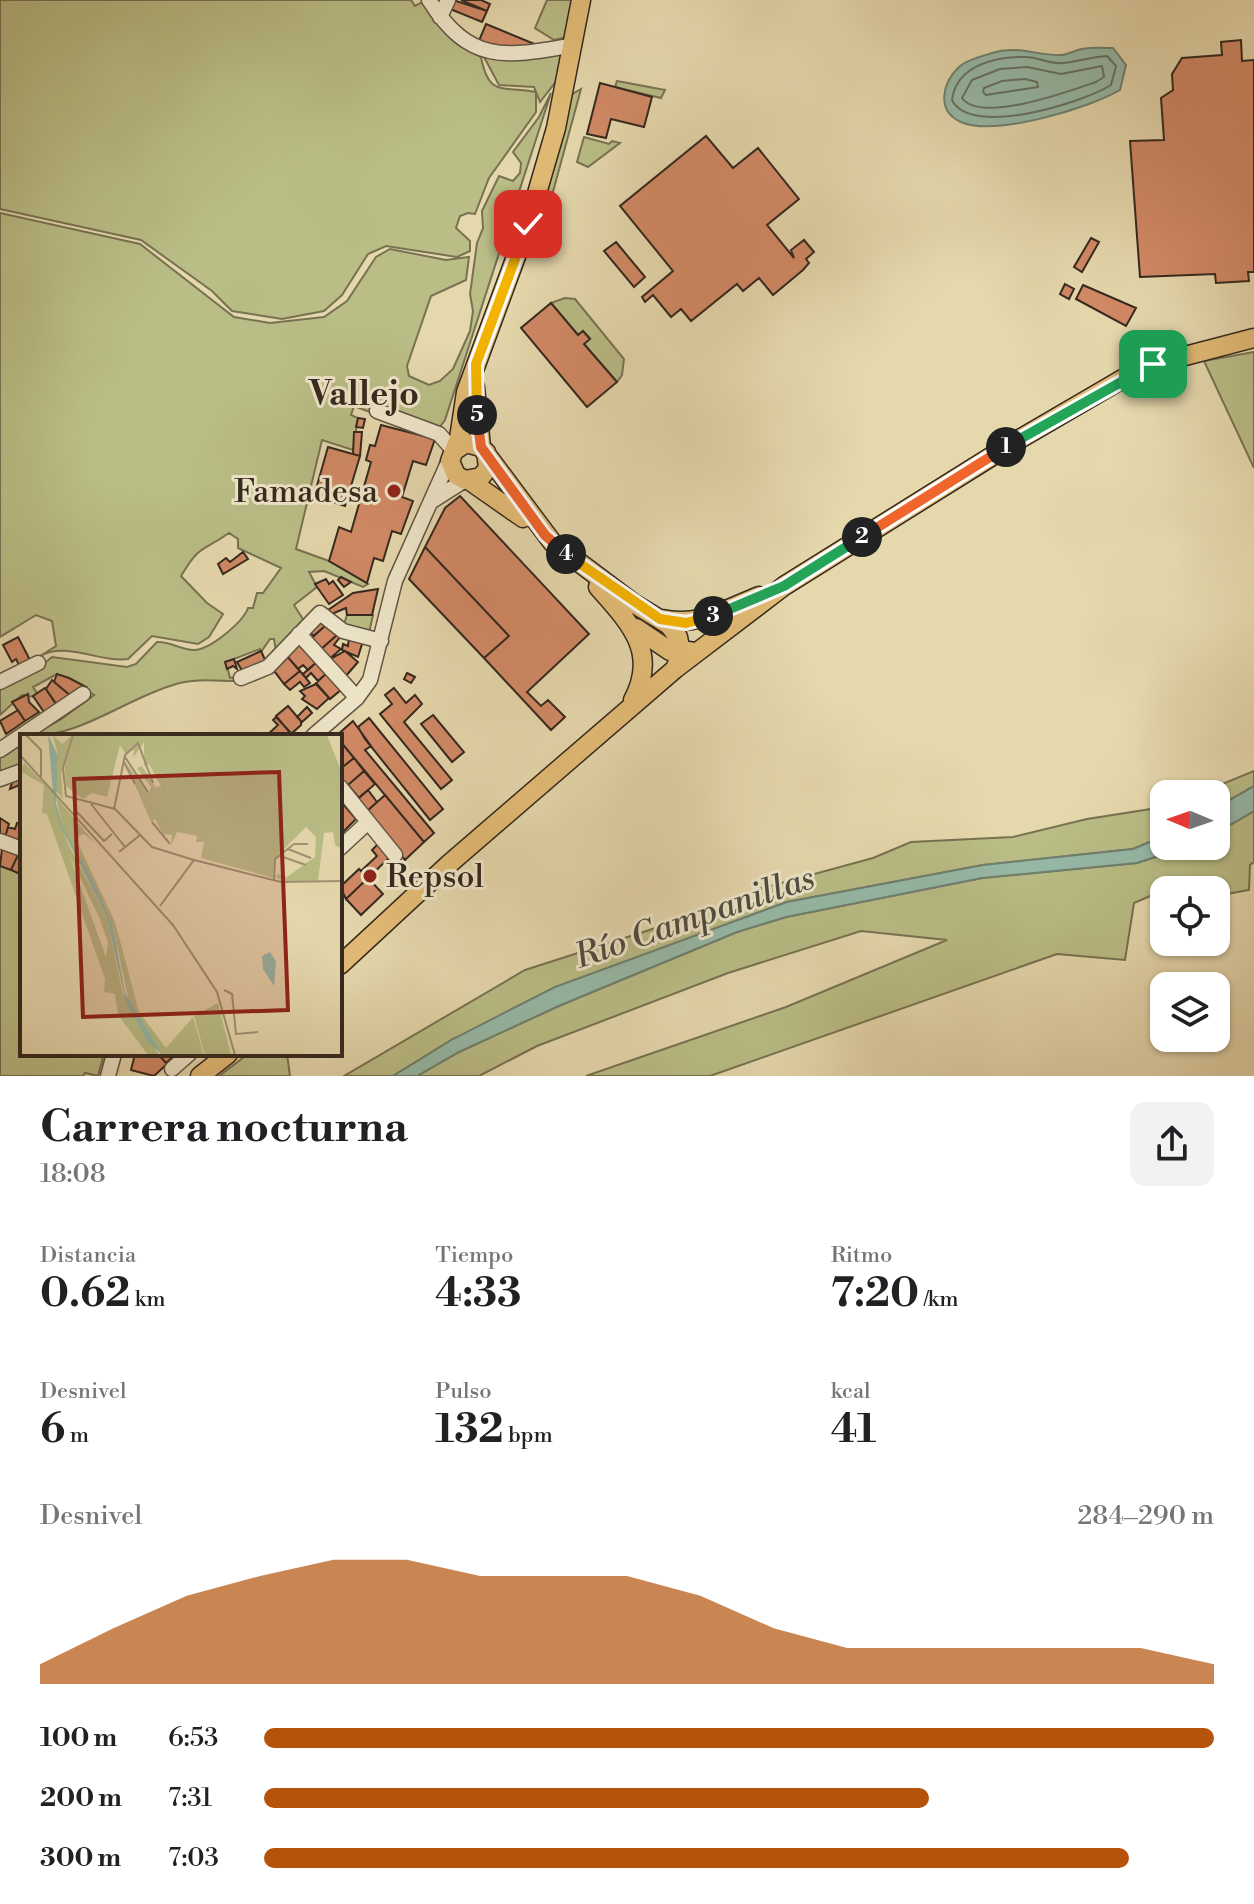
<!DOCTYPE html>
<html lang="es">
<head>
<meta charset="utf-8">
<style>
  body { margin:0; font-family:"Libre Bodoni",serif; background:#f2f2f2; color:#202124; height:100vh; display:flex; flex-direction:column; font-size:30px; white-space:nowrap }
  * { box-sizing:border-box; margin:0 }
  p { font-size:26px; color:#757577 }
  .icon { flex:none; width:44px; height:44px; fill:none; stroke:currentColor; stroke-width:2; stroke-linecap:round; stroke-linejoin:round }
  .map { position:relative; height:1076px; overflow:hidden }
  .details { display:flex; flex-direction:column; background:#fff; flex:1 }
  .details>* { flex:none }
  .needle { width:52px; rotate:272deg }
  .controls { position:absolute; left:1150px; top:780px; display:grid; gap:16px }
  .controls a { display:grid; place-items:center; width:80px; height:80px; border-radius:16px; background:#fff; box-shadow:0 2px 6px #0004; font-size:40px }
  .pin { position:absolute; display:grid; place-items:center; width:68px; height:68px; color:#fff; margin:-34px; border-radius:16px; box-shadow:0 4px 12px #0006 }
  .km { position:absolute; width:40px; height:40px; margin:-20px; border-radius:50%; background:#222; color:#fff; font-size:22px; line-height:40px; text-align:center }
  .round { display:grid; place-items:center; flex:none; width:84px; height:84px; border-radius:16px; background:#f2f2f2 }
  .overview { display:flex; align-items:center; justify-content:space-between; height:136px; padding:0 40px }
  h1 { font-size:44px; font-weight:700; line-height:60px }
  .metrics { display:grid; grid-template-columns:repeat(3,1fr); gap:12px; height:136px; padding:8px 40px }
  .metrics div { display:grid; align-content:center }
  .metrics b { font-size:40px; font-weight:700 }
  .metrics small { font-size:22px; font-weight:400 }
  .metrics p { font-size:22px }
  .chart { height:224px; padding:16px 40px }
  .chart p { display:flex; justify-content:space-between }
  .chart svg { width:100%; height:144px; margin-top:8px; fill:#b45309; opacity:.7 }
  ul { padding:0 40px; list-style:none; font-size:26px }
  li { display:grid; grid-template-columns:128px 96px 1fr; align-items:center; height:60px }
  li i { height:20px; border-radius:10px; background:#b45309 }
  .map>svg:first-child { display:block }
  .green { fill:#babd86; stroke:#777252; stroke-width:2 }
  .water { fill:#96baa8; stroke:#6f8071; stroke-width:2 }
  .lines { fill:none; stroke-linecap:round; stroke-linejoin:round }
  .shore { stroke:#657163; stroke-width:2 }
  .building { fill:#d28966; stroke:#34281e; stroke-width:2 }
  .minor-casing { stroke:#605442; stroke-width:17 }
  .major-casing { stroke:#34281e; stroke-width:21 }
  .minor { stroke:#efe6ca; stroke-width:14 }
  .major { stroke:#e3bc76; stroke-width:18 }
  .split-1-casing { stroke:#fff; stroke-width:16 }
  .split-2-casing { stroke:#fff; stroke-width:16 }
  .split-3-casing { stroke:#fff; stroke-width:16 }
  .split-4-casing { stroke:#fff; stroke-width:16 }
  .split-5-casing { stroke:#fff; stroke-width:16 }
  .split-6-casing { stroke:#fff; stroke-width:16 }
  .split-1 { stroke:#22a559; stroke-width:10 }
  .split-2 { stroke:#f0652b; stroke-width:10 }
  .split-3 { stroke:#22a559; stroke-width:10 }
  .split-4 { stroke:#f5b400; stroke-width:10 }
  .split-5 { stroke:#f0652b; stroke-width:10 }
  .split-6 { stroke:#f5b400; stroke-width:10 }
  .poi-dot { fill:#8f2418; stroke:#efe6ca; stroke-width:3 }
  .labels { text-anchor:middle; stroke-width:6; stroke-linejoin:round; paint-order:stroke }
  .poi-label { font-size:32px; fill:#34281e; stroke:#efe6ca; text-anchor:end }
  .neighbourhood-label { font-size:34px; font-weight:bold; fill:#34281e; stroke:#efe6ca }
  .water-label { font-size:34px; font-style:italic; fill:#4c4c40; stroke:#efe6ca }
  .inset-road { fill:none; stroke:#9f9274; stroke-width:2 }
  .view { fill:#8f2418; fill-opacity:0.15; stroke:#8f2418; stroke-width:4 }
  .inset-edge { fill:none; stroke:#34281e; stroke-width:4 }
</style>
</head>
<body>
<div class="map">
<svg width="1254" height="1076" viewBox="0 0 1254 1076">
  <rect width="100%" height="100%" fill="#e6d8ad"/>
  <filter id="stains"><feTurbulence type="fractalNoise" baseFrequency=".0025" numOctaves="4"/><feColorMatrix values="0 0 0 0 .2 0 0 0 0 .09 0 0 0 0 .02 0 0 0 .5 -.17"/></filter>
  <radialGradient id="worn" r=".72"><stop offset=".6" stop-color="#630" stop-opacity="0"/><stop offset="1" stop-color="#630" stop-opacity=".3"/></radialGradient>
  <path class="green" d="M0,0h411l4,6 11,-6 31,44 24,13c8,42 23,28 55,35v20l-47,66 -14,36 -7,-1 -8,3 -4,12 14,13v10l-13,6 -71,-11 -18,8 -26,41 -18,16 -42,8 -50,-8 -20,-20 -71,-51 -141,-31z
    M547,0h27l-7,37 -13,3 -19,-12z
    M558,53l7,8 -4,14 -21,27 -6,-15 -35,-2 -15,-28 42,1z
    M617,81l48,9 -4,8 -46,-11z
    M581,89l-36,132 -8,-10 32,-115z
    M551,93l-106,327 -6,8 -54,-22 -11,-10 -5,4 1,12 -16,-6 -3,9 7,3 -5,32 -31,-10 -26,109 33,12 39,23 -5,3 -39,-16 -15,1 8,15 -23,18 12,19 -30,27 -2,-12h-4l-9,13 -1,-3 -34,13 4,16 7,-1 1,4c-20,0 -43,-3 -62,3 -51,15 -94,52 -146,52l30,-16 34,-25 -37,-21 -24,13 4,6 -3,4 -12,-2 -22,20v-30l35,-14 17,-14 75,10 9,-3 21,-22c13,-1 24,8 37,8 16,0 49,-28 54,-42h5l4,-15h6l18,-25 -43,-20v-9l-9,-6c-27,19 -29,11 -48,43l26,27 16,11 -14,23 -11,7 -46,-8 -24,23c-28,4 -62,-18 -88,-3l16,-10 -4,-25 -16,-6 -36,22v-424l140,31 94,73 36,6 54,-6 23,-16 29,-44 14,-8 56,11 23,-3 -3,23 -35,16 -24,70 2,10 20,9 11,-4 13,-12 17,-38 3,-20 -3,-17 7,-51 6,-15 -1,-17 17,-35 14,5 7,-8 1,-10 -8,-11 26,-35z
    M584,137l25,7 3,-3 8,2 -32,24 -11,-5z
    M565,298l10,1 49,60 -2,16 -5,7 -33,-38 6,-6 -7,-7 -5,4 -27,-32z
    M1254,352v116l-50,-107z
    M347,615h26l-4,18 -26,-6z
    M22,741v24l-22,11v-22z
    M1254,771v15l-38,22v-14h-18z
    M1164,807v29l-31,13 -150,16 -196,37 -114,43 -220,94 -60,37h-49l181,-106 199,-64 35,-17 114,-31 38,-16 102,-5 74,-18z
    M1254,811v51l-4,3 -1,25 -33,6v-6h-52l-30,13 -9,57 -68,-6 -347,122h-124l200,-69 161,-67 -86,-9 -133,42 -191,73 -58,30h-62l42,-24 102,-47 176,-73 49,-15 196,-39 155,-15 52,-17h27v-13z
    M0,866l22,8v180h82l-6,22 -13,-3 -2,3h-83z
    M248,1054h39l3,22h-71z"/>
  <path class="water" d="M1113,48l13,17 -6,25c-31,18 -125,47 -159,32 -25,-11 -19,-39 -2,-55 7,-7 23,-11 33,-14 24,-8 43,2 67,2 8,1 15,-5 23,-6 10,-2 21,-1 31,-1z
    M1254,786v25l-38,22v-25z
    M1164,836v10h25l-52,17 -155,15 -196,39 -49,15 -176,73 -102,47 -42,24h-24l60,-37 102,-52 232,-85 196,-37 150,-16z"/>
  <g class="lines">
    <path class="shore" d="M1107,56l9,10 -5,19c-29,18 -140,53 -159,15 4,-34 43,-44 74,-43 12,0 25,8 38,6 15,-2 27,-6 43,-7z
      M1102,66l2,11 -8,5c-26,9 -116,42 -134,16l10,-18 28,-11 27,-2 34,7z
      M1025,79l12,3 1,5 -52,8 -3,-3 1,-4 18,-7z"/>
  </g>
  <path class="building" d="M453,0l34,11 -5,11 -32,-13z
    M461,0h20l9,4 -3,7z
    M486,24l51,21 -20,5 -39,-7z
    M1241,40l1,21 12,-1v212h-6l1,9 -33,2 -1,-9 -75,3 -10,-136 34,-1 -3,-42 12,-8 -1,-16 10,-16 40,-3 -1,-13z
    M600,83l52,14 -8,30 -33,-8 -5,19 -19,-4z
    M706,136l27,32 25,-20 41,51 -32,26 27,33 -3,-8 13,-10 10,12 -8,7 3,4 -6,7 -30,25 -14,-17 -16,13 -6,-7 -46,37 -10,-12 -10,8 -18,-22 -8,7 -3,-5 31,-26 -53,-65z
    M1091,238l8,4 -17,30 -8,-5z
    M616,242l29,35 -11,10 -30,-36z
    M1065,284l9,5 -5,10 -9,-5z
    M1083,285l53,23 -10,18 -50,-27z
    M551,303l27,32 5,-4 7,8 -6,5 33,38 -30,25 -66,-79z
    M358,418l7,1 -2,9 -7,-1z
    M381,425l54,14 -9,26 -13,-4 -11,36 11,4 -12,33 -9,-3 -9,30 -9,-3 -7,25 -38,-22 10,-34 12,5 20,-70 -5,-2 4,-15 5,1z
    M354,432h8l-2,24 -7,-2z
    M328,447l32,9 -15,50 -31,-10z
    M460,496l129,138 -62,58 14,14 7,-6 17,17 -14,13 -67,-72 25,-22 -84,-89 20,-39z
    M425,547l84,89 -25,22 -75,-79z
    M243,552l5,7 -25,15 -5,-10 8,-6 4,4z
    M341,577l10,5 -7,5 -6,-7z
    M326,579l3,5 4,-3 10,14 -14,9 -14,-20z
    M378,589l-6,26h-25l-1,-7 -19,8 -2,-4 28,-19z
    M318,618l8,7 -12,11 -7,-6z
    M326,625l12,9 -19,17 -10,-11z
    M338,634l2,3 -6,8 7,4 -14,12 -8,-10z
    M18,637l13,25 -11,5 -4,-8 -4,3 -9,-17z
    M349,637l14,4 -5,16 -16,-7 1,-6 5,2z
    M302,642l16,19 -10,9 -5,-5 -5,4 -12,-14z
    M261,651l6,13 -23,10 -7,-12z
    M345,651l13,11 -13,15 -18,-16z
    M286,655l14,16 -16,13 -12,-16z
    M234,659l3,10 -4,-3 -6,3 -2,-7z
    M318,661l10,11 -10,9 -7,-8 -5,5 -3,-4z
    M300,671l10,12 -6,4 -4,-5 -10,8 -6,-6z
    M328,672l14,17 -12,10 -14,-16z
    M407,673l8,4 -4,6 -7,-4z
    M57,674l12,4 17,9 -14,10 -18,-15z
    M52,680l20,17 -13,11 -13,-19z
    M316,684l13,14 -12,11 -15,-10 3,-3 -5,-5z
    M45,688l13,19 -12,8 -13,-19z
    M394,688l12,15 9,-8 7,9 -18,18 48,58 -11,9 -61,-75 12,-10 -7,-9z
    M28,694l1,8 10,10 -14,9 -13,-19z
    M288,706l13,15v4l-10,9 -15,-18z
    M307,707l5,6 -10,9 -5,-5z
    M18,710l7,11 -19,13 -6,-13z
    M433,715l31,37 -12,10 -31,-38z
    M276,717l15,16 -3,3h-22l12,-11 -5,-5z
    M369,718l74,91 -13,11 -65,-81 -7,-12z
    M353,721l18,25 -6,4 69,83 -10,9 -84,-101v-5h-4z
    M340,741l14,17 -14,11z
    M354,758l10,13 -16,14 -8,-5v-11z
    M364,771l11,13 -16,14 -11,-13z
    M22,774v10l-12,5 3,-9z
    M368,790l9,12 -11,10 -10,-12z
    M385,795l39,47 -19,18 -39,-48z
    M343,804l13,15 -13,13 -3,-25z
    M0,818l9,6 -4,13 -5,-2z
    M17,823l5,2 -4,16 -13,-4 3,-10 7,2z
    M379,843l11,14 -21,20 -7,-7 15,-14 -5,-6z
    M2,849l16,6 -7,15 -11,-4z
    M18,855l4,1v13l-4,4 -7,-3z
    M359,869l9,9 -22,21 -6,-12z
    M368,878l15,16 -22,21 -15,-16z
    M135,1054h23l9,10 -13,12 -23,-6z
    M158,1054h18l-10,9z"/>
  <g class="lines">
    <g class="minor-casing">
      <path id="minor" d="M429,0c41,65 77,57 145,45
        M440,17l8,-17
        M377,411l62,23 15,17
        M432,501l33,-21
        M299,634l58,64
        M241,678l27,-11 52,-54 23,18 38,10
        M0,682l38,-19
        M313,736l44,-38 13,-18 25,-99 56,-125
        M0,750l83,-56
        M0,779l22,-8
        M340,787l55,68
        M0,841l22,8
        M340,848l28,-26
        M172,1069l17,-15
        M108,1076l6,-22"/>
    </g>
    <g class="major-casing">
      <path id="major" d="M475,387l6,60
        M454,451l12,-8 15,4 71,95 81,61 36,22 9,12 3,16 -6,16
        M486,452l2,16 -7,9 -16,3 -9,-5 -6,-14 9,-23 7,-46 62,-168 28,-96 25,-128
        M470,481l53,37
        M598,587c31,35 61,65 35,113
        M662,619c37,8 64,-10 97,-23
        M636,628l34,23h20
        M340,965l109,-101 226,-195 109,-83 234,-146 125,-73 111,-29
        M200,1076l28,-22"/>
    </g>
    <use href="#minor" class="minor"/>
    <use href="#major" class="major"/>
  </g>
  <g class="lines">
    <g class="split-1-casing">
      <path id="split-1" d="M1006,447l147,-83"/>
    </g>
    <g class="split-2-casing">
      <path id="split-2" d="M862,537l144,-90"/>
    </g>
    <g class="split-3-casing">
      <path id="split-3" d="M713,616l71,-30 78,-49"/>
    </g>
    <g class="split-4-casing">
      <path id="split-4" d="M566,554l94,65 26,4 27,-7"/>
    </g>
    <g class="split-5-casing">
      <path id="split-5" d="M477,415l4,32 64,88 21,19"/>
    </g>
    <g class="split-6-casing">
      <path id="split-6" d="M477,415l-1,-51 52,-140"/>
    </g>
    <use href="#split-1" class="split-1"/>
    <use href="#split-2" class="split-2"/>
    <use href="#split-3" class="split-3"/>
    <use href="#split-4" class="split-4"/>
    <use href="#split-5" class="split-5"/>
    <use href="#split-6" class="split-6"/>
  </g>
  <g class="poi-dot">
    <circle cx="394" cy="491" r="8"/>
    <circle cx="370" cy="876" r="8"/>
  </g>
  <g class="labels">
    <g class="poi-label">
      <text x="378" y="502">Famadesa</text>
      <text x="386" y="887" text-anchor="start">Repsol</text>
    </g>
    <g class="neighbourhood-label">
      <text x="364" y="405">Vallejo</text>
    </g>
    <g class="water-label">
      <text transform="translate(694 916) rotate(-19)" y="12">Río Campanillas</text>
    </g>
  </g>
  <g transform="translate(20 734)">
    <rect width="322" height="322" fill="#e6d8ad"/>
    <path d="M33,1l9,9 10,-9 -11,40 2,24 -7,-8 2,-35zM54,1h253l15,38v76l-7,-4 -2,-13 -9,1 -6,48h-34l-9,-4 3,-3 9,3 28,-20 1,-20 -10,-10 -32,32 -1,19 -72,-20 3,-16h-8l1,-6 -20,-4 -6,14 1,-11 -9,-1 -8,-15 -4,3 -26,-60 24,31 2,-6 -14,-19 5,-2 13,21 6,-1 -12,-22 -5,2v-24l-11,16 1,-8 -9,3 -5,-8 -13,52 -15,-4 -9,6 -17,-13 -1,-20zM4,29l29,30 14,49 40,76 16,76 36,61h-11l-30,-40 -3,-21 -11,-2 1,-13 -58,-165 -5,-1 2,-28 -24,-14zM50,123l29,60 9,25 -2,15zM36,63l39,46 -11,-9 -9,3 40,85 24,90 27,36 27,-31 11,38h-41l-34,-54 -16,-74 -51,-102zM198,269l13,52h-26l-11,-39z" fill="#babd86" fill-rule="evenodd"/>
    <path d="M28,1l10,21 -2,48 6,21 33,59 18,43 12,66 38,62 -16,-14 -21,-39 -19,-84 -47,-93 -6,-21zM250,218l6,9 -2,25 -11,-17 -1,-13z" fill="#96baa8"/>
    <path class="inset-road" d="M6,1l15,15v27M53,1l-10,33 3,28 49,13 37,38 42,13M0,21l153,170 44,67 18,63M105,23l23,35M104,28l11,22M71,70l34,43M94,75l11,-54 13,-12 15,40M57,78l27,29 8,-7M132,88l18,22M268,115l23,9M99,118l21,-17M260,122l26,9M254,146l1,-21 19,-15h14M140,172l34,-46 87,22 61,-1M204,256l8,4 4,40 22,-2"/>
    <path class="view" d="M259,38l9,238 -205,7 -9,-238z"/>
    <rect width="322" height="322" class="inset-edge"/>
  </g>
  <rect width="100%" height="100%" filter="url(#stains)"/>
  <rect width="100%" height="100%" fill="url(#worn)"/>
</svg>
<div class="controls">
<a><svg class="needle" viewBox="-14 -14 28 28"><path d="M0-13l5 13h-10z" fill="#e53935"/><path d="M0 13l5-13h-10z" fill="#757577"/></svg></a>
<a><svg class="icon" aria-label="locate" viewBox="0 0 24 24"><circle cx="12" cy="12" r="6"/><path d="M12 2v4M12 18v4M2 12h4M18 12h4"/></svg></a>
<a><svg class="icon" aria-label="layers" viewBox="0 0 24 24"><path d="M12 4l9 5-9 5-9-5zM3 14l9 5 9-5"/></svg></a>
</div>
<div class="pin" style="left:1153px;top:364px;background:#1e9e55"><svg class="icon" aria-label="arrive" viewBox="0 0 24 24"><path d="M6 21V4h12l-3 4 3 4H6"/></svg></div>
<div class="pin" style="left:528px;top:224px;background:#d93025"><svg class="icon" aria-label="check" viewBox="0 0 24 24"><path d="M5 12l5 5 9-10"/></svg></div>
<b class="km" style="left:1006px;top:447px">1</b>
<b class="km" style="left:862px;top:537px">2</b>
<b class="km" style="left:713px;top:616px">3</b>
<b class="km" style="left:566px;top:554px">4</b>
<b class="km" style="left:477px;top:415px">5</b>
</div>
<section class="details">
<div class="overview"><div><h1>Carrera nocturna</h1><p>18:08</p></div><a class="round"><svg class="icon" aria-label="share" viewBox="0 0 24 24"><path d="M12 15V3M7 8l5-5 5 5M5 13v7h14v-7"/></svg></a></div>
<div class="metrics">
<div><p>Distancia</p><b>0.62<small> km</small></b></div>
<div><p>Tiempo</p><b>4:33</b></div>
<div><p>Ritmo</p><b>7:20<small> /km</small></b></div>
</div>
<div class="metrics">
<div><p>Desnivel</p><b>6<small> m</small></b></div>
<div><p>Pulso</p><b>132<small> bpm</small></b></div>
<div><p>kcal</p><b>41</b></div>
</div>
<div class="chart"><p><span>Desnivel</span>284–290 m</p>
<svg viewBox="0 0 160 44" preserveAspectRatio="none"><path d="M0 44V38L10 27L20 17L30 11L40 6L50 6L60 11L70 11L80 11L90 17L100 27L110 33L120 33L130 33L140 33L150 33L160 38V44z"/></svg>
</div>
<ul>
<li><b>100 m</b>6:53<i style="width:100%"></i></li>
<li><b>200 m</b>7:31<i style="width:70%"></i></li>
<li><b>300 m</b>7:03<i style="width:91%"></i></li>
</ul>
</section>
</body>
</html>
